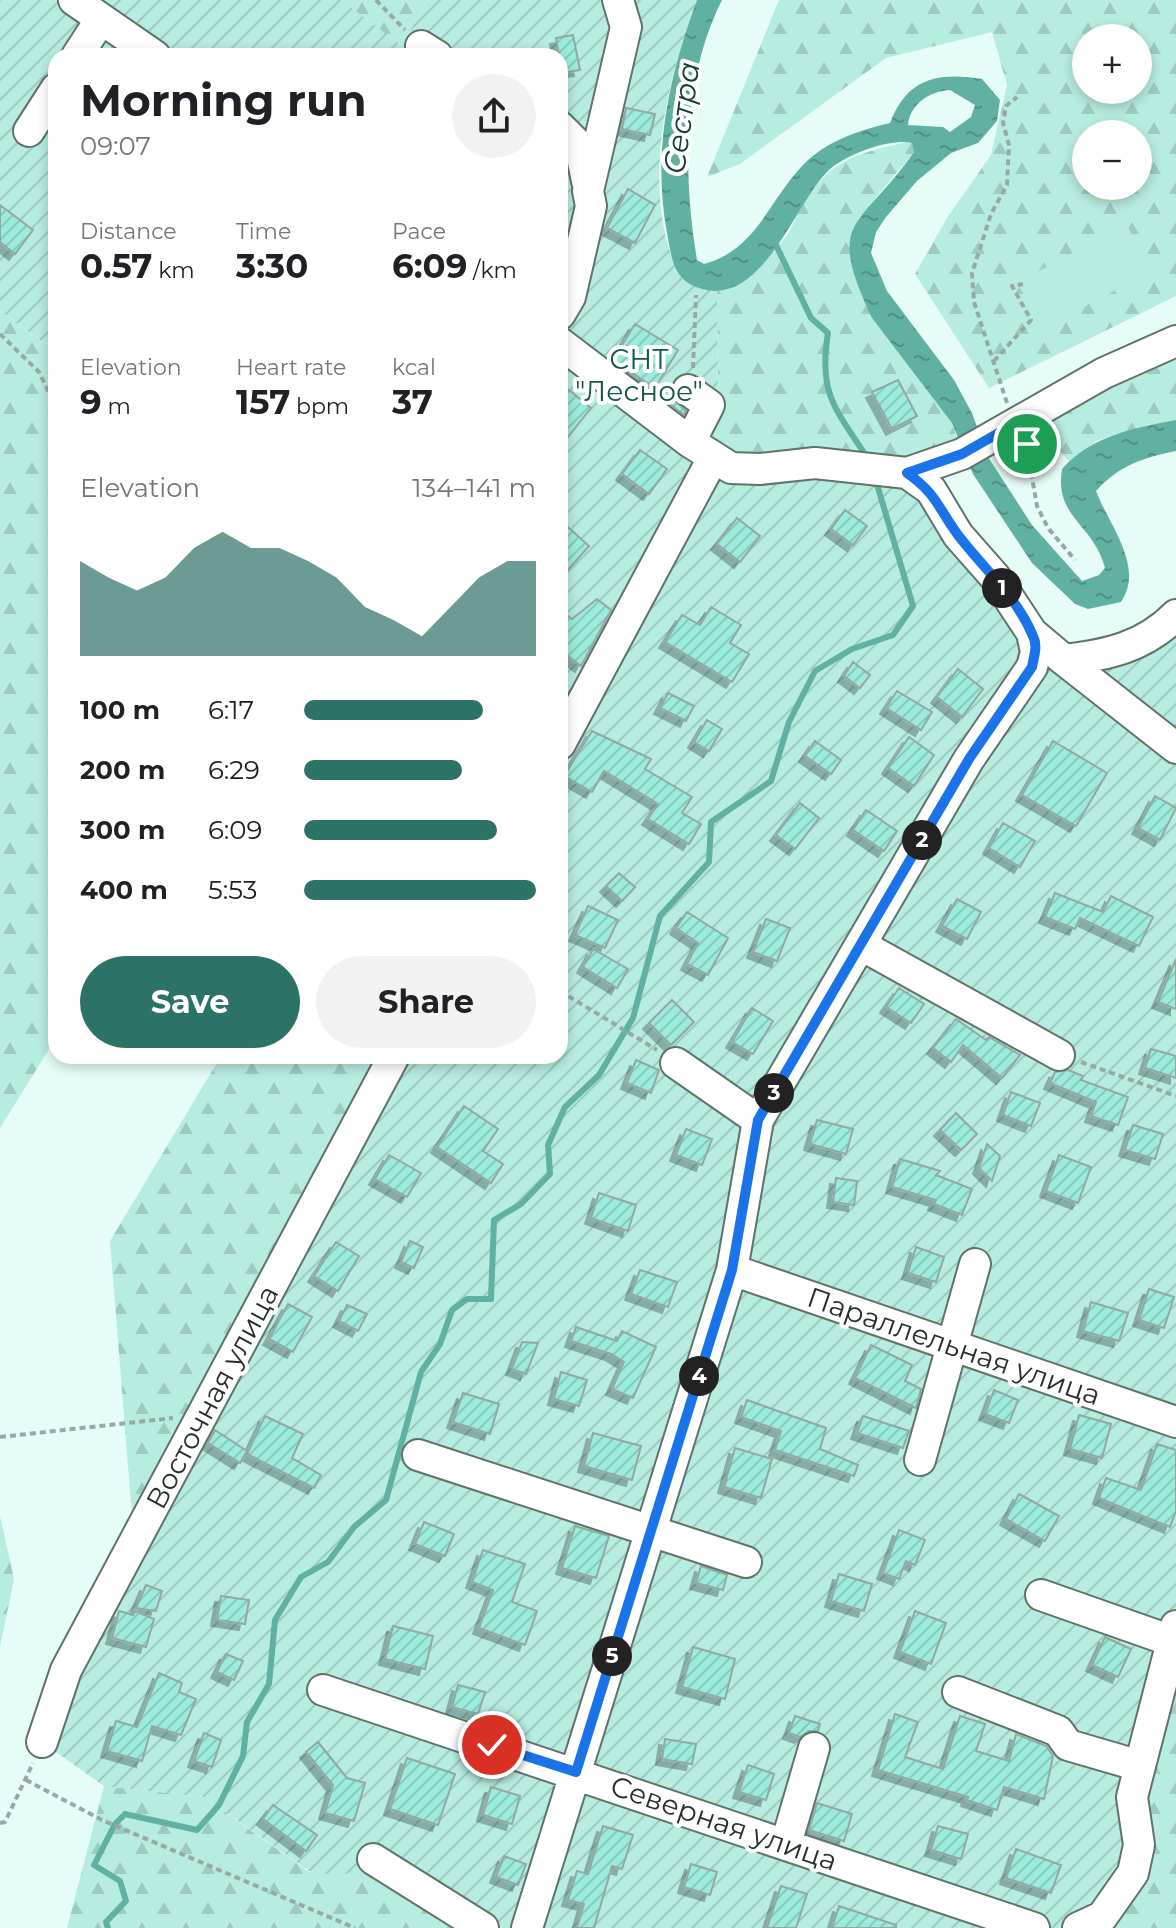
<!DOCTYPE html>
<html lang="en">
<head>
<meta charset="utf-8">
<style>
  body { margin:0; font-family:Montserrat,sans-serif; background:#f2f2f2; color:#202124; height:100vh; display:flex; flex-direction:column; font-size:30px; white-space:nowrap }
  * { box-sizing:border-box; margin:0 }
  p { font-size:26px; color:#757577 }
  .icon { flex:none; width:44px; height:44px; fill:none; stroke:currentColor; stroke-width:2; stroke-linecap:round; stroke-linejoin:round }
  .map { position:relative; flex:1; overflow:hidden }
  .details { position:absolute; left:48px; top:48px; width:520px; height:1016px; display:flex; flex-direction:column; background:#fff; border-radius:24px; box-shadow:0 4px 12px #0003 }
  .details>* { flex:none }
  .buttons { position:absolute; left:1072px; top:24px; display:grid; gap:16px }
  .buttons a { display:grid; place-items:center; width:80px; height:80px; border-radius:50%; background:#fff; box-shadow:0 4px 12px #0003; font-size:40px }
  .pin { position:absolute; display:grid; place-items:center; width:68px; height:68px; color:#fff; margin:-34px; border:4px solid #fff; border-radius:50%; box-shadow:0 2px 8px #0007 }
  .km { position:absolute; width:40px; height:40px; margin:-20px; border-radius:50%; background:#222; color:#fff; font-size:22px; line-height:40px; text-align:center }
  .round { display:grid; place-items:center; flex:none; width:84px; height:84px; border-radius:42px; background:#f2f2f2 }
  .overview { display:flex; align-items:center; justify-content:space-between; height:136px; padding:0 32px }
  h1 { font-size:44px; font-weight:700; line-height:60px }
  .metrics { display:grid; grid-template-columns:repeat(3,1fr); gap:12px; height:136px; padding:8px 32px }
  .metrics div { display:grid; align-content:center }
  .metrics b { font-size:34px; font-weight:700 }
  .metrics small { font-size:22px; font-weight:400 }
  .metrics p { font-size:22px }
  .chart { height:224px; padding:16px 32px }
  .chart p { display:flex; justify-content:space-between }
  .chart svg { width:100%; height:144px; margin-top:8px; fill:#2d7267; opacity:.7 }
  .cta { display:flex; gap:16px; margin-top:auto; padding:16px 32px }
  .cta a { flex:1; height:92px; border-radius:48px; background:#2d7267; color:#fff; font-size:32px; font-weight:700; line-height:92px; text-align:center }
  .cta a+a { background:#f2f2f2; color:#202124 }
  ul { padding:0 32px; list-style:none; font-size:26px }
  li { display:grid; grid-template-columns:128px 96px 1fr; align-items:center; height:60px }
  li i { height:20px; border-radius:10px; background:#2d7267 }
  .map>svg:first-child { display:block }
  .forest { fill:url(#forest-firs); fill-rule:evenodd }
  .garden { fill:url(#garden-furrows) }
  .pitch { fill:#b7ece1 }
  .water { fill:url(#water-ripples); fill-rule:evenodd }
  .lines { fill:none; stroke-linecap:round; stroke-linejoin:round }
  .stream { stroke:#61b1a3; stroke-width:6 }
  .building { fill:url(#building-hatch); stroke:#93a8a3; stroke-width:2; filter:url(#shadow) }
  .minor-casing { stroke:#5f726e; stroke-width:34 }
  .path { stroke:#98a9a5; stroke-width:4; stroke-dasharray:6 4; stroke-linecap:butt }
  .minor { stroke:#fff; stroke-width:30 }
  .route-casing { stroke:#fff; stroke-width:16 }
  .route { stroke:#1a73e8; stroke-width:10 }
  .labels { text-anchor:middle; stroke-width:8; stroke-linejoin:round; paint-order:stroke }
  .park-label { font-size:28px; fill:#13574d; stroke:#fff }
  .street-label { font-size:28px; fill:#272f2d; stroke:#fff }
  .water-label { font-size:30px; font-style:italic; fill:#153b35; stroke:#fff }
</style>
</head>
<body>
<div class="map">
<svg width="1176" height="1928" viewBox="0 0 1176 1928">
  <defs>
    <pattern id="forest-firs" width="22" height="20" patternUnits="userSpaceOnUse" patternTransform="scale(2)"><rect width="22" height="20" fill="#b7ece1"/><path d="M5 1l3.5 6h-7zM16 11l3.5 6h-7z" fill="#9dcbc1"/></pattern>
    <pattern id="garden-furrows" width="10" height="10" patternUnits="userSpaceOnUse" patternTransform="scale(2)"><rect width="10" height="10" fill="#b7ece1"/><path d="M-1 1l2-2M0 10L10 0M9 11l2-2" fill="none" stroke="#9dcbc1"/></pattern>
    <pattern id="water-ripples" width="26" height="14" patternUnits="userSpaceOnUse" patternTransform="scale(2)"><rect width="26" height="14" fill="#61b1a3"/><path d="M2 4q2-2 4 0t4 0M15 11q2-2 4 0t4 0" fill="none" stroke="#509085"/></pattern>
    <pattern id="building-hatch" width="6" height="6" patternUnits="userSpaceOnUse" patternTransform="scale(2)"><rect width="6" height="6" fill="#9becdc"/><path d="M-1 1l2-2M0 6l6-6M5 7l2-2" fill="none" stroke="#86cbbd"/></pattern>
    <filter id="shadow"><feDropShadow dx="-6" dy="6" stdDeviation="0" flood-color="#0004"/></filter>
  </defs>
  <rect width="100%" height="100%" fill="#e6fcf7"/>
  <path class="forest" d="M341,0h86l-25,47z
    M779,0h397v296l-187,92 -74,-114 32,-56 44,-63 16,-70 -15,-53 -106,26 -146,106 -33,13zM1086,38h52v52h-52zM1086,134h52v52h-52z
    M907,142l6,1 1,9 -56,67 14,99 67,86 13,19 8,24 -59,25 -192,-17 9,-56 -1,-108 11,-4c19,-16 46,-33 60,-53 6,-9 8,-19 14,-28 29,-47 54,-52 105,-64z
    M0,311l56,40v687l-56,90z
    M1176,351v69l-78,20 -29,21 -35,-38z
    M221,1056h173l-260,485 -24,-300z
    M0,1516l14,63 -14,68z
    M1176,1626v302h-99z
    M104,1786l100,11 105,75 64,-13 110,69h-416z"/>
  <path class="garden" d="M0,0h341l61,46 25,-46h270c-28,76 -52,168 -28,249 4,14 26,30 36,41l12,1 1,108 -9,56 192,17 158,184 117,-41v1011l-37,219 -62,83h-594l-110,-69 -16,13 -23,3 -25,-4 -105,-74 -100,-11 -51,-36 -9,-14 350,-680h166v-311l13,-25 -13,-9v-655h-504v295l-56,-40z"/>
  <path class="pitch" d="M1126,224l26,47 -108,57 -27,-45z"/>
  <path class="water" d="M697,0h25c-40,80 -39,175 -25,260l7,4c52,-14 64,-62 98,-98 24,-25 55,-35 88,-43 17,-45 48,-51 92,-44l18,21 -3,21 -19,22 -27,10 -34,28 -31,36 -10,15 -5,21 16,38 67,89 18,33 16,44 44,68 50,56 17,-6 6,-7c-11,-44 -51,-50 -43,-99 29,-33 72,-41 114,-49v31c-34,7 -56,14 -80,40 13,34 49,76 25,111l-33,7 -13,-5 -43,-41 -59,-89 -21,-51 -80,-105c-48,-102 -12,-88 42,-166l-2,-9c-23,-5 -67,12 -84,28 -33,32 -65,135 -126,118 -29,-8 -30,-30 -35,-56 -15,-81 2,-157 30,-233zM950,90l25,15 -4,12 -21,15 -7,-5 -35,-2c2,-21 22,-34 42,-35z"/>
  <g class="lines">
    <path class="stream" d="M775,243l36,75 17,15c-10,62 8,76 40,126
      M108,1928l-2,-6 20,-21 -6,-20 -26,-16 21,-41 10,-10 72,16 22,-25 24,-49 4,-34 22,-38 6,-64 26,-43 27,-15 26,-35 32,-27 35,-128 19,-28 12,-34 15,-11h24l3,-79 27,-16 29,-30 -2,-29 17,-38 34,-32 34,-57 27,-102 49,-54 2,-40 60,-41 18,-59 26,-51 37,-22 41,-14 20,-29 -37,-125"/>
  </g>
  <path class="building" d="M573,35l7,35 -18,3 -6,-35z
    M626,108l29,6 -5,21 -28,-6z
    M628,189l27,16 -20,38 -28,-15z
    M0,205l33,25 -18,24 -15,-12z
    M635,324l43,26 -23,38 -42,-28z
    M898,380l19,36 -25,13 -20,-37z
    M670,386l2,12 14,13 -2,4 -22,-17z
    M569,390l22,18 -31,39v-46z
    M640,450l27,19 -18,25 -27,-20z
    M845,510l22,16 -14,19 -22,-16z
    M737,518l23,18 -20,26 -23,-18z
    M560,520l29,26 -29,33z
    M597,599l14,11 -30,56 -21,-16v-40l12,9z
    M711,607l30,18 -11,18 19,11 -17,28 -67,-40 17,-27 18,10z
    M853,662l17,13 -10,13 -16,-12z
    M958,669l25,20 -21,28 -25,-20z
    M897,691l35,21 -11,18 -35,-22z
    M668,693l26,13 -8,15 -26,-13z
    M707,720l15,9 -13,22 -15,-9z
    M592,731l59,28 -6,10 47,28 -10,16 19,11 -12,20 -41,-25 10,-15 -54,-33 -12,21 -28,-16z
    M909,737l25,18 -20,31 -26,-18z
    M815,741l26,19 -10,14 -26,-18z
    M1053,741l54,32 -31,53 -54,-31z
    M1155,796l21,12 -16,32 -22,-12z
    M800,803l19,15 -24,31 -19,-14z
    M866,810l31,21 -13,20 -31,-21z
    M1003,823l32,18 -15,26 -31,-19z
    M619,873l16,14 -13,14 -16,-15z
    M1055,893l48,19 8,-16 42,21 -14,29 -59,-28 -5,11 -30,-12z
    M957,899l24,13 -14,27 -25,-13z
    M588,906l30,14 -13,28 -30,-13z
    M687,912l41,26 -20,37 -21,-11 11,-21 -22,-15z
    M766,919l24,9 -13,33 -24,-9z
    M593,949l35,20 -11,19 -34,-21z
    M1176,959v50l-18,-7z
    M899,988l25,16 -13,19 -25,-16z
    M672,1000l22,22 -23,23 -22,-22z
    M752,1008l21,13 -20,33 -21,-12z
    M956,1019l30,21 3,-3 31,18 -18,23 -39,-33 -12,17 -18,-14z
    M1151,1049l25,7v22l-31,-10z
    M636,1060l23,10 -8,23 -24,-10z
    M1068,1070l15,6 -2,4 47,17 -10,28 -27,-9 5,-14 -46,-19 5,-11z
    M1011,1092l29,11 -9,23 -28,-11z
    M464,1106l34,23 -15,22 20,13 -12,19 -54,-36z
    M956,1113l21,21 -16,16 -21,-20z
    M817,1120l36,9 -7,25 -36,-10z
    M1133,1125l30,9 -8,25 -30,-9z
    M686,1129l26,10 -10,26 -26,-10z
    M987,1144l13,12 -8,25 -13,-13z
    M389,1155l32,18 -14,24 -32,-18z
    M1059,1155l32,12 -13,36 -32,-12z
    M900,1159l40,12 -4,4 36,14 -10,26 -28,-11 2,-4 -44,-13z
    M836,1178l21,3 -3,24 -21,-3z
    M599,1193l37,12 -8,26 -37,-13z
    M410,1241l13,6 -9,21 -13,-6z
    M336,1242l23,14 -21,35 -24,-15z
    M916,1247l28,10 -8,25 -28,-9z
    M640,1270l37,12 -9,25 -37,-13z
    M1149,1289l25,8 -10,31 -25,-8z
    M1091,1302l37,11 -9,28 -36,-10z
    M288,1304l24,13 -19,35 -24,-13z
    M347,1305l20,9 -9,17 -19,-10z
    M576,1327l41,14 5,-10 34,16 -23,51 -21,-9 12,-27 -13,-8 -40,-13z
    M522,1342l16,1 -12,31 -14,-5z
    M871,1345l41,20 -7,16 16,8 -5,19 -61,-30z
    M561,1372l26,8 -8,26 -25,-7z
    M994,1390l24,10 -9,23 -24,-9z
    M463,1393l36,11 -9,30 -37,-12z
    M747,1400l79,28 -6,21 38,16 -4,11 -79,-26 6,-19 -40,-14z
    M1079,1415l32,9 -9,34 -32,-9z
    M265,1416l38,18 -11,24 29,17 -7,13 -67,-34z
    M863,1416l46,15 -6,17 -46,-15z
    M215,1430l32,21 -7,12 -32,-20z
    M593,1433l48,13 -9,34 -48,-14z
    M1157,1444l19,6v61l-6,16 -71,-29 7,-20 35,12z
    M735,1448l37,11 -11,39 -37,-11z
    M1019,1494l40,22 -14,25 -39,-22z
    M424,1522l30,12 -9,22 -30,-12z
    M575,1526l34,10 -13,42 -34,-10z
    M899,1530l26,10 -10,25 -9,-4 -7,18 -16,-6z
    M483,1550l42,14 -13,38 25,9 -12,34 -46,-17 14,-38 -21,-8z
    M701,1566l26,9 -4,15 -27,-7z
    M839,1574l33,10 -8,27 -33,-10z
    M146,1585l16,6 -6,20 -20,-3z
    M221,1596l28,4 -4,24 -28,-4z
    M119,1611l14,4 2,-4 19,8 -8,28 -34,-9z
    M915,1611l31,12 -15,41 -31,-12z
    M393,1626l40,10 -8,33 -40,-10z
    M1105,1637l26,12 -13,28 -26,-12z
    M693,1647l42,12 -10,40 -43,-12z
    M226,1654l17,7 -9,19 -17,-8z
    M159,1673l23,10 -3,9 17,7 -15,36 -29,-9 -10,35 -35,-10 9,-30 21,6z
    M458,1685l27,7 -7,22 -26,-7z
    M895,1714l23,8 -13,35 38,12 17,-53 25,8 -9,27 33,10 7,-27 30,12 7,10 -9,43 -40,-12 -7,23 -30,-10 1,-3 -90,-27z
    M795,1716l25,8 -2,7h-9l-9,6 -11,-4z
    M204,1733l17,7 -9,27 -18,-6z
    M665,1739l31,5 -4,20 -30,-5z
    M318,1742l29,36 18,5 -11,38 -29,-8 8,-28 -27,-33z
    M407,1758l48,16 -17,51 -48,-16z
    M748,1765l26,9 -8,26 -27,-8z
    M491,1787l29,9 -8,28 -29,-9z
    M817,1803l35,11 -8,27 -35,-11z
    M273,1805l44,30 -11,16 -43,-32z
    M603,1826l30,9 -11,34 -10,-3 -18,62h-17l7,-24 -16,-4 9,-29 11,3z
    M938,1826l30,8 -7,25 -30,-9z
    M1016,1849l45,16 -10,28 -45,-15z
    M504,1856l22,8 -8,21 -22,-8z
    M691,1864l26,8 -7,23 -26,-8z
    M781,1886l26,8 -11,34h-29z
    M839,1906l57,19v3h-64z"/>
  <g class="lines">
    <g class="minor-casing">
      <path id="minor" d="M74,0l81,56
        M421,46l16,10
        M77,56l24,-37
        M560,127l20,20 7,34
        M29,131l27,-42
        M560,314l10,-17 21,-91 -3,-15 38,-164 -8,-27
        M560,343l130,99 41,26 29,1 55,-6 92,10 55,-19 142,-81 72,-32
        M688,390l21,15 -19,37
        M907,473l24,17 27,45 37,42 37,56 32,27c44,-5 80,-13 112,-45
        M1064,660l112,88
        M560,744l153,-286
        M861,945l198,110
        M676,1063l82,57
        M732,1270l444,152
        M418,1455l328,107
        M920,1460l55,-196
        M1041,1595l131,46
        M323,1690l711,238
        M958,1692l100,39 10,14 72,21
        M42,1742l24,-72 328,-614
        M786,1844l28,-96
        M373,1859l110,69
        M527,1928l205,-658 26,-150 211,-361 63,-92 4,-15 -4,-19
        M1078,1928l24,-11 31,-44 6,-28 -7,-48 44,-171"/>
    </g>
    <path class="path" d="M376,0l29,30
      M0,334l39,38 11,23 6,5
      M994,361l37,-41 -19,-34 11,-2
      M693,368l3,-73
      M1007,403l-33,-101 -2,-29 19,-59 16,-29 2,-40 -6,-22 3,-17 11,-9
      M1026,443l11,63 11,22 27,32
      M560,991l97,59
      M1081,1062l95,34
      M0,1437l173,-19
      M26,1780l76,40 253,108
      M0,1823l5,-1 28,-59"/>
    <use href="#minor" class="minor"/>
  </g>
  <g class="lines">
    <g class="route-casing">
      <path id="route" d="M492,1745l84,27 156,-502 26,-150 211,-361 63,-92c2,-11 6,-21 1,-31 -16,-39 -50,-68 -75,-101 -20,-27 -21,-41 -51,-62l55,-19 54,-31 11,21"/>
    </g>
    <use href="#route" class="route"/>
  </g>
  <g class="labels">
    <g class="park-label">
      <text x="639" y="369">СНТ<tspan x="639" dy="32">"Лесное"</tspan></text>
    </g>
    <g class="street-label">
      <text transform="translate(954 1346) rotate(19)" y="10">Параллельная улица</text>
      <text transform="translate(212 1397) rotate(-62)" y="10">Восточная улица</text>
      <text transform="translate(724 1823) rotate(19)" y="10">Северная улица</text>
    </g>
    <g class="water-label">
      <text transform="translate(682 118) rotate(-82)" y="10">Сестра</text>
    </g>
  </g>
</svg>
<div class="buttons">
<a>+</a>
<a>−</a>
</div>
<div class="pin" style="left:1027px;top:444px;background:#1e9e55"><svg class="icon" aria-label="arrive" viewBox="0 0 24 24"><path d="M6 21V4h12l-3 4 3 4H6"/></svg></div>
<div class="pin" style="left:492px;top:1745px;background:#d93025"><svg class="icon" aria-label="check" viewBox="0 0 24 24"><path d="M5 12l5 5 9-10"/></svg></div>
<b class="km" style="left:1002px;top:588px">1</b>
<b class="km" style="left:922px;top:840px">2</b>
<b class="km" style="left:774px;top:1093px">3</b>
<b class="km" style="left:699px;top:1376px">4</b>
<b class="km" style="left:612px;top:1656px">5</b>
<section class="details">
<div class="overview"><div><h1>Morning run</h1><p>09:07</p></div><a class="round"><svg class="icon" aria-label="share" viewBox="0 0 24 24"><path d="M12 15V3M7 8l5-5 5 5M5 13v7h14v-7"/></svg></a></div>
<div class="metrics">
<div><p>Distance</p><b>0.57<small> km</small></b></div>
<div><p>Time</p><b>3:30</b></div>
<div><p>Pace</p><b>6:09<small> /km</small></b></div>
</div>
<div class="metrics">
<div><p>Elevation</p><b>9<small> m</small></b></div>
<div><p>Heart rate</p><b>157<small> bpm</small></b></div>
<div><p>kcal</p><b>37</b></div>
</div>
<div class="chart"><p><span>Elevation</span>134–141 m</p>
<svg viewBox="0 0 160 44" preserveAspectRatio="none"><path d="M0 44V15L10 20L20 24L30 20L40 11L50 6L60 11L70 11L80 15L90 20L100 29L110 33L120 38L130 29L140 20L150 15L160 15V44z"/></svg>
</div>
<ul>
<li><b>100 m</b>6:17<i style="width:77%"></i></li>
<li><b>200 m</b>6:29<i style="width:68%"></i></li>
<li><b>300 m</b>6:09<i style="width:83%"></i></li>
<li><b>400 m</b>5:53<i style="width:100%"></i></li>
</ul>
<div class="cta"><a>Save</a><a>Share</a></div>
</section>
</div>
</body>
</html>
